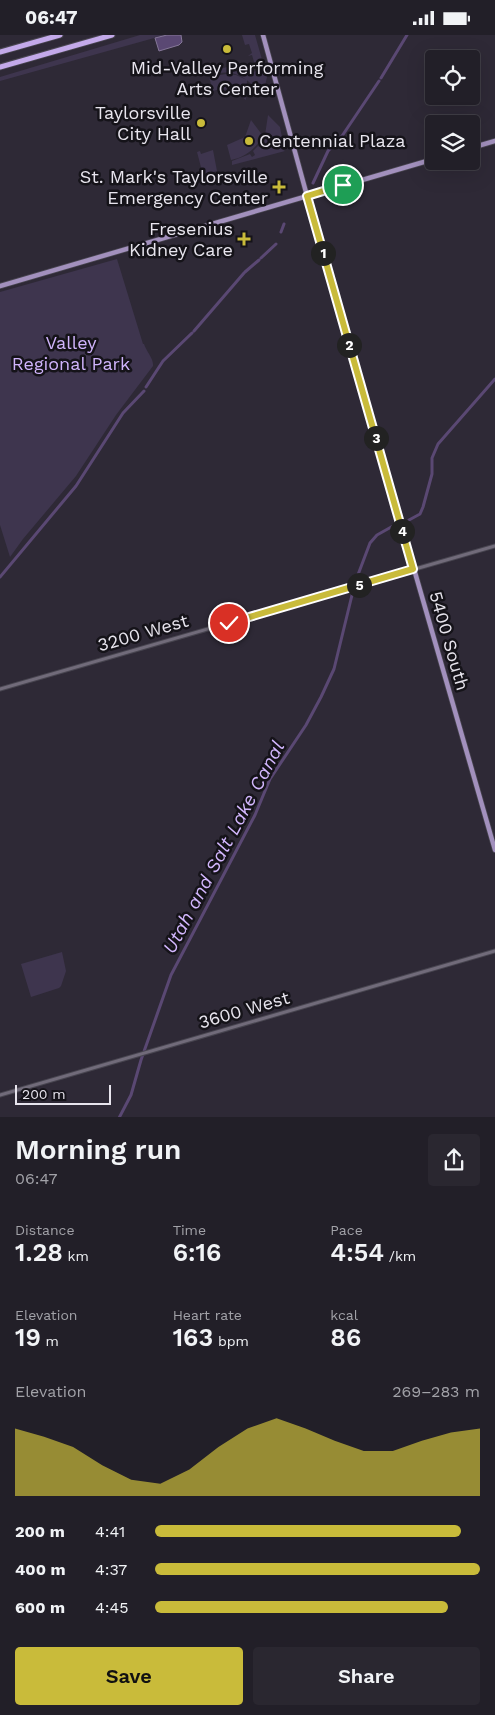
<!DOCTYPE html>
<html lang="en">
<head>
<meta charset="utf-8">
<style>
  body { margin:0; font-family:"Work Sans",sans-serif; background:#2a2730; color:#f1f3f6; height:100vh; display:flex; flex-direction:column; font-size:19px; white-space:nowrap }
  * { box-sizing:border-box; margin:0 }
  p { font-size:16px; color:#a2a2a8 }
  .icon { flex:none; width:28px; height:28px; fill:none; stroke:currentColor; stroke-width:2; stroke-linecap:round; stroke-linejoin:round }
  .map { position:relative; height:1082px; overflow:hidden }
  .sheet { display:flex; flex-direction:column; background:#221f28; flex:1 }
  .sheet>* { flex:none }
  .buttons { position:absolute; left:425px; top:15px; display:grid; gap:10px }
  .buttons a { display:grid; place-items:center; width:55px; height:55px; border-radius:5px; background:#221f28; box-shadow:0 5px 20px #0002,0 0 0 1px #3f3d45; font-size:25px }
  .scale { position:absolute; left:15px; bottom:12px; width:96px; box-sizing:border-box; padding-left:5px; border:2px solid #e8e5ee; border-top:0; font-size:14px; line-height:18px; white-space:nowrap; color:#e8e5ee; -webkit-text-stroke:4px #151319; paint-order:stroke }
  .pin { position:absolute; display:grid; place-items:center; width:42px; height:42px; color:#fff; margin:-21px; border:2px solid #fff; border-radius:50%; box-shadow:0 1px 5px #0007 }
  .km { position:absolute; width:25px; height:25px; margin:-12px; border-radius:50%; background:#222; color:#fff; font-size:14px; line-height:25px; text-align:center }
  .round { display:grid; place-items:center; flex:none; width:52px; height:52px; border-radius:5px; background:#2a2730 }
  .headline { display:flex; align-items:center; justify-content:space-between; height:85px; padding:0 15px }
  h1 { font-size:28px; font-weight:600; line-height:38px }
  .stats { display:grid; grid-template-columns:repeat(3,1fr); gap:8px; height:85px; padding:5px 15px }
  .stats div { display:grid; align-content:center }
  .stats b { font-size:25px; font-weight:600 }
  .stats small { font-size:14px; font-weight:400 }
  .stats p { font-size:14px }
  .chart { height:140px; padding:10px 15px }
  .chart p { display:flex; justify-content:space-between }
  .chart svg { width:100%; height:90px; margin-top:5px; fill:#c9bb3a; opacity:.7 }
  .action { display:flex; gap:10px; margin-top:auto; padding:10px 15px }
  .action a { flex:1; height:58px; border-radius:5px; background:#c9bb3a; color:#111; font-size:20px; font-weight:600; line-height:58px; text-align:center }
  .action a+a { background:#2a2730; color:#f1f3f6 }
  ul { padding:0 15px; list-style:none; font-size:16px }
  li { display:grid; grid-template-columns:80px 60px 1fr; align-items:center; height:38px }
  li i { height:12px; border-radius:6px; background:#c9bb3a }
  .status { display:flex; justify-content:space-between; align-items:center; height:35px; padding:0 25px; background:#221f28; direction:ltr }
  .status svg { height:14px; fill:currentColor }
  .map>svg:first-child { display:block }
  .green { fill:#3e354e }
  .water { fill:#5a4873; stroke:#857798 }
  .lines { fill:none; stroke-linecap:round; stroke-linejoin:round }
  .canal { stroke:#5a4873; stroke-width:3 }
  .minor-casing { stroke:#484550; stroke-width:5 }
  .major-casing { stroke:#484550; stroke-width:6 }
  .highway-casing { stroke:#484550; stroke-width:7 }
  .minor { stroke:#716b7a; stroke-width:3 }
  .major { stroke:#a290bd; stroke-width:4.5 }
  .highway { stroke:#c3a9ea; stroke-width:5 }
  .route-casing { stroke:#fff; stroke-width:10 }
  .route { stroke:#c9bb3a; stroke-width:6 }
  .poi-dot { fill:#c9bb3a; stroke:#151319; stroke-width:2 }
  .labels { text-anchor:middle; stroke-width:5; stroke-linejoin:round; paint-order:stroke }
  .poi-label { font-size:18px; fill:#e8e5ee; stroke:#151319; text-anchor:end }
  .park-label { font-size:18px; fill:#d0b4fc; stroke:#151319 }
  .street-label { font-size:18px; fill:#e8e5ee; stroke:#151319 }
  .water-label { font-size:19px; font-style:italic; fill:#d3b7fe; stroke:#151319 }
</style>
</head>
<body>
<div class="status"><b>06:47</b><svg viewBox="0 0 49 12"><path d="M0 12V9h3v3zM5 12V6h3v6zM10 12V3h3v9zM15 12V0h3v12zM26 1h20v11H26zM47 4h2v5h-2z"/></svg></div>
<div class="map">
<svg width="495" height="1083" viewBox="0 0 495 1083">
  <rect width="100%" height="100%" fill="#2e2936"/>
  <path class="green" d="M140,0h25l-165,46v-4z
    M242,0h13l12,42 -4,18c-16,-16 -28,-29 -54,-19l-1,-4 23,-6h11l-1,1 10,6 5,-2 1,-3 -4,-4 1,-2 -2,-7 -4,1 4,-3 -3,-9 -4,1z
    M226,39l10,1 11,5 -1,20c-10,-8 -19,-13 -33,-9l-4,-14z
    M268,80l12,12 4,21 -19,-13z
    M251,85l12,16c-7,12 -17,21 -32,24l-4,-15 18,-8z
    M264,102l21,14 -53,14v-4l18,-7 2,3 3,-2 -2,-4 5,-5 4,2 2,-3 -3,-2z
    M213,115l4,21 -14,4 -6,-23 3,-1 1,3z
    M117,224l26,85h1c2,7 10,15 9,22l-37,49 -40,61 -53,63 -13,18 -10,-32v-233z
    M62,917l4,19 -5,15 -2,2 -28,9 -10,-33z"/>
  <path class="water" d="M167,0h14l1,7 -3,3 -20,6 -4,-13z"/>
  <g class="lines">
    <path class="canal" d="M381,43l26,-43
      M313,148l15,-32 14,-15 37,-55
      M281,197l3,-8
      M261,223l15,-14
      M245,237l14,-12
      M194,296l50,-58
      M146,352l17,-26 29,-28
      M409,485l11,-6 3,-7 9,-33v-16l6,-14 57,-65
      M0,542l76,-91 47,-73 21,-22
      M356,545l14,-37 7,-8 16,-9
      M119,1083l12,-23 10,-35 30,-85 84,-160 15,-36 36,-54 15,-28 13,-28 19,-78"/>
    <g class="minor-casing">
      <path id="minor" d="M0,654l495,-143
        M0,1060l495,-144"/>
    </g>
    <g class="major-casing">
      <path id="major" d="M263,0l55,201 177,614
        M471,113l24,-7
        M0,251l434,-127"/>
    </g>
    <g class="highway-casing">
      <path id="highway" d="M0,17l60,-17
        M0,32l112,-32"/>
    </g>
    <use href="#minor" class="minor"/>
    <use href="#major" class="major"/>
    <use href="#highway" class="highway"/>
  </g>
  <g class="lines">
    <g class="route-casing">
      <path id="route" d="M229,588l184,-54 -106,-373 36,-11"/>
    </g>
    <use href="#route" class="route"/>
  </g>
  <g class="poi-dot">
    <circle cx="227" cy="14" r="5"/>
    <circle cx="201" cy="88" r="5"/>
    <circle cx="249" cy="106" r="5"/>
    <path d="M276.5 144.5h5v5h5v5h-5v5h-5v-5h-5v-5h5z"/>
    <path d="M241.5 196.5h5v5h5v5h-5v5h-5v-5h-5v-5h5z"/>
  </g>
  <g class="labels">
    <g class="poi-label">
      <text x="227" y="39" text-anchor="middle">Mid-Valley Performing<tspan x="227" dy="21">Arts Center</tspan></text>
      <text x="191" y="84">Taylorsville<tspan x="191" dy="21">City Hall</tspan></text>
      <text x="259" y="112" text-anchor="start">Centennial Plaza</text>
      <text x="268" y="148">St. Mark's Taylorsville<tspan x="268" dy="21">Emergency Center</tspan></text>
      <text x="233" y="200">Fresenius<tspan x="233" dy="21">Kidney Care</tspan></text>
    </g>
    <g class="park-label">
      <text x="71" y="314">Valley<tspan x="71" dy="21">Regional Park</tspan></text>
    </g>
    <g class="street-label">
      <text transform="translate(143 598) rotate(-16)" y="6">3200 West</text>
      <text transform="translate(449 606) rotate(74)" y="6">5400 South</text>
      <text transform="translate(244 975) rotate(-16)" y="6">3600 West</text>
    </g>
    <g class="water-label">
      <text transform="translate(223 812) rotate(-62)" y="7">Utah and Salt Lake Canal</text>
    </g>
  </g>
</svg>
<div class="buttons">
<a><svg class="icon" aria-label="locate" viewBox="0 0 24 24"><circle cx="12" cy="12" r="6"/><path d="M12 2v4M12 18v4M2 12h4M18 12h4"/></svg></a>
<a><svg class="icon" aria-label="layers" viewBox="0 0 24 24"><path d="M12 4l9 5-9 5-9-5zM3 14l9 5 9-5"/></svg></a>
</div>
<div class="scale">200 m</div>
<div class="pin" style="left:343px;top:150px;background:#1e9e55"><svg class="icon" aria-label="arrive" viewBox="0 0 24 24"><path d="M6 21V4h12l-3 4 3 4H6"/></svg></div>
<div class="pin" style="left:229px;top:588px;background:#d93025"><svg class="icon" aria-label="check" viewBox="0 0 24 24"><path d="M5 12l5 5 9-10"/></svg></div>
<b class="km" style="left:323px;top:218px">1</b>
<b class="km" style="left:349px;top:310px">2</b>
<b class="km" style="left:376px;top:403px">3</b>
<b class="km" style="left:402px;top:496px">4</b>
<b class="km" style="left:359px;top:550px">5</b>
</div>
<section class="sheet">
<div class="headline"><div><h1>Morning run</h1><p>06:47</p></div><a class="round"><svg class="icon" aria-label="share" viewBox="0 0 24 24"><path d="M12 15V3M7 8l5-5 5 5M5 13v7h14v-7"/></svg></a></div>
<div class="stats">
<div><p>Distance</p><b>1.28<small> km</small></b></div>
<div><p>Time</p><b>6:16</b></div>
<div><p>Pace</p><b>4:54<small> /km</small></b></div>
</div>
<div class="stats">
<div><p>Elevation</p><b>19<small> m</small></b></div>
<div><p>Heart rate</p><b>163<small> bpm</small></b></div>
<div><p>kcal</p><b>86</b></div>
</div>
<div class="chart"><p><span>Elevation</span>269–283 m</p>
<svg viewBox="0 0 160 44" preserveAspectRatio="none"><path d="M0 44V11L10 15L20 20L30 29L40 36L50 38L60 31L70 20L80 11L90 6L100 11L110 17L120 22L130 22L140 17L150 13L160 11V44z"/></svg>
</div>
<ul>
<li><b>200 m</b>4:41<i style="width:94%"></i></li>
<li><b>400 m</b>4:37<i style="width:100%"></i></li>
<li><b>600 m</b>4:45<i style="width:90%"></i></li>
</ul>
<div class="action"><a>Save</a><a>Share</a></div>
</section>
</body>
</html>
